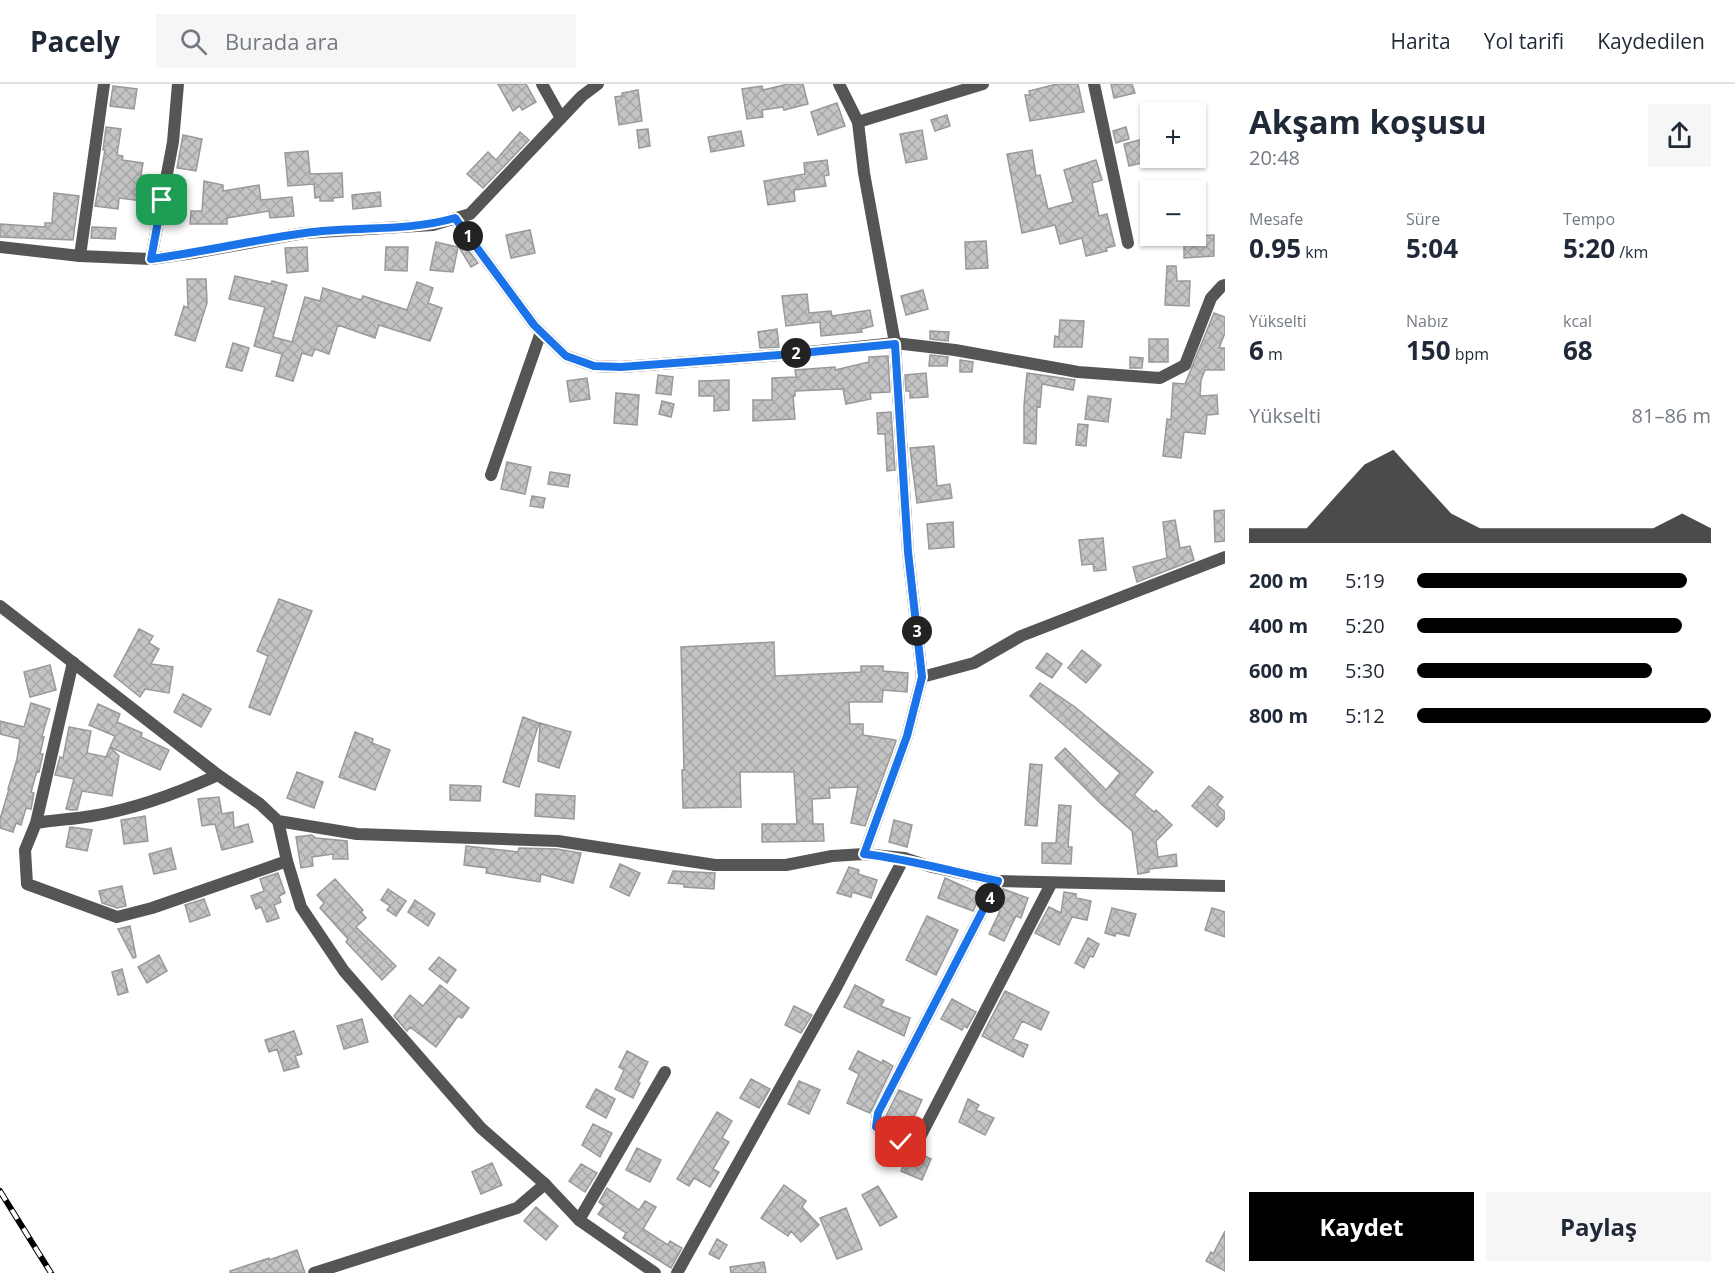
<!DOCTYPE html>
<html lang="tr">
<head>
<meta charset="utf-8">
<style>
  body { margin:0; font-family:"Open Sans",sans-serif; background:#f6f6f7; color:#1f2937; height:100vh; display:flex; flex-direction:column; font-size:22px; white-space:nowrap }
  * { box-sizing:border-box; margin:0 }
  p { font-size:20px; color:#747a83 }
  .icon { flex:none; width:33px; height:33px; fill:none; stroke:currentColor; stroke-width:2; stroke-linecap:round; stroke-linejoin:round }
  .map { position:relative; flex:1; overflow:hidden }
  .details { display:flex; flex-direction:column; background:#fff; width:510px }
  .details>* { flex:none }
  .tools { position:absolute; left:1140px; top:18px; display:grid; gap:12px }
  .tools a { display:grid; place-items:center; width:66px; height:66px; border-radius:0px; background:#fff; box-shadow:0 2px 4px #0004; font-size:30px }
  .pin { position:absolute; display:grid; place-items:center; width:51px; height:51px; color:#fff; margin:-26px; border-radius:12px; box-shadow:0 3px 9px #0006 }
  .km { position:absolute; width:30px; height:30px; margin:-15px; border-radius:50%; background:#222; color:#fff; font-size:16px; line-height:30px; text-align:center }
  .round { display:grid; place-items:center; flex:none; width:63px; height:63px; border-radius:0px; background:#f6f6f7 }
  .headline { display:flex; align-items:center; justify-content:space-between; height:102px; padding:0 24px }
  h1 { font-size:33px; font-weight:700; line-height:45px }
  .metrics { display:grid; grid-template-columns:repeat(3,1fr); gap:9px; height:102px; padding:6px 24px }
  .metrics div { display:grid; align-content:center }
  .metrics b { font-size:26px; font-weight:700 }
  .metrics small { font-size:16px; font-weight:400 }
  .metrics p { font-size:16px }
  .chart { height:168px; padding:12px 24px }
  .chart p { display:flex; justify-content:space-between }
  .chart svg { width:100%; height:108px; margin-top:6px; fill:#000; opacity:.7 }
  .action { display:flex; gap:12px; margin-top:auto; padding:12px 24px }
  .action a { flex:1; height:69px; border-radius:0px; background:#000; color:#fff; font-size:24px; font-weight:700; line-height:69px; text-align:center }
  .action a+a { background:#f6f6f7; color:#1f2937 }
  ul { padding:0 24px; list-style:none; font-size:20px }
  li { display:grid; grid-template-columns:96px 72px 1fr; align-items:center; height:45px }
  li i { height:15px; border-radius:8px; background:#000 }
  header { display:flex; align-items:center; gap:36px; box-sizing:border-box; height:84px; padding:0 30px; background:#fff; border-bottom:2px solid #e0e1e3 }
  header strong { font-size:28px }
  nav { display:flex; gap:33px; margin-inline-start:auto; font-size:21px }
  .search { width:420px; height:54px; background:#f6f6f7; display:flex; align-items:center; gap:15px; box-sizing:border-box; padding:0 21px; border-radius:0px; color:#747a83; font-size:22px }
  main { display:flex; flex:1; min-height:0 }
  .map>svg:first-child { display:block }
  .building { fill:url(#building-cross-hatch); stroke:#999; stroke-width:1.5 }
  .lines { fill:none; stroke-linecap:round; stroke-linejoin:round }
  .minor { stroke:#555; stroke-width:12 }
  .tertiary { stroke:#555; stroke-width:12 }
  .rail-casing { stroke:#000; stroke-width:6 }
  .rail { stroke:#fff; stroke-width:4; stroke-dasharray:11; stroke-linecap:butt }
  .route-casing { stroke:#fff; stroke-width:12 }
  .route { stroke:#1a73e8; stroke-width:8 }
</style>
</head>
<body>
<header>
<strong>Pacely</strong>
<div class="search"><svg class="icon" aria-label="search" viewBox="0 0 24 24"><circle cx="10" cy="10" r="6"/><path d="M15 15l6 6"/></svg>Burada ara</div>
<nav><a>Harita</a><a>Yol tarifi</a><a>Kaydedilen</a></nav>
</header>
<main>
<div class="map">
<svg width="1225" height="1189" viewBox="0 0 1225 1189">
  <defs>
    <pattern id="building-cross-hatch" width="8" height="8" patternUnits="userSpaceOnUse" patternTransform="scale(1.5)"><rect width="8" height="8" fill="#c4c4c4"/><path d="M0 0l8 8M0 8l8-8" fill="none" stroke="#a7a7a7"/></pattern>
  </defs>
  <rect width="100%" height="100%" fill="#fff"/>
  <path class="building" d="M498,0h28l10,18 -14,8 -2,-4 -7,5z
    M788,0h15l5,20 -24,6 -1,-3 -21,3 1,7 -16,2 -5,-30 20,-3 1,4z
    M1057,0h21l6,28 -54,9 -5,-26h5l-1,-4z
    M1111,0h21l3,9 -21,5z
    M113,2l24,3 -3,20 -24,-3z
    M638,6l4,31 -23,4 -4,-28 7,-1v-3z
    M837,19l8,23 -27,9 -7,-23z
    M947,31l3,11 -15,5 -4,-11z
    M106,43l15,2 -4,26 6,1 -1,4 21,3 -2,12 13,2 -3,25 -32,-4 -1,11 -23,-3 10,-56h-2z
    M1126,43l3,12 -13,4 -3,-12z
    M648,45l2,17 -11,2 -2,-18z
    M922,46l5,29 -21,4 -6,-29z
    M741,47l3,15 -33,6 -3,-15z
    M520,48l9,8 -46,48 -16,-14 21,-22 8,8z
    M183,51l19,4 -6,32 -19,-3z
    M1150,53v24l-21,5 -5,-22z
    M1032,66l4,26 4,-1 8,34 25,-7 -9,-32 32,-10 6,20 -10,3 7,33 8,-2 8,32 -9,2 1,3 -21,5 -4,-18 -22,6 -5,-19 -33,8 -15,-79z
    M308,67l2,23 32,-1 1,24 -10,1v3h-13v-4l-5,1 -1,-14 -26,2 -3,-33z
    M827,76l2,15 -5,1 2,10 -32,4 1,11 -27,4 -4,-24 41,-7 -1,-11z
    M204,97l19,4v6l36,-6 2,15 31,-3 2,19 -24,2 -1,-7 -42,7v6h-37l1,-13h11z
    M380,108l1,14 -28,3 -1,-14z
    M54,109l25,3 -6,44 -73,-3v-13l45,3v-4h7z
    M92,143l24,1 -1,11 -24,-1z
    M530,146l5,23 -24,5 -5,-23z
    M1214,151v21l-30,2v-22z
    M986,157l2,27 -22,1 -1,-27z
    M436,158l22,5 -5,25 -23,-2z
    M465,162l13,17 -7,4 -11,-18z
    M307,163l1,24 -21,2 -2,-25z
    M386,163h22l-1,24 -22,-1z
    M1167,182h9l1,15h13l-1,25 -24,-1z
    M235,192l36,8 1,-3 15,4 -14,52 19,5 13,-45 15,4 3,-13 38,12 2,-4 44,14 10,-28 16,6 -5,15 14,5 -12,33 -51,-16 -4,13 -37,-13 -9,29 -14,-5 -3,7 -10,-3 -9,28 -17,-5 6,-22 -28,-8 11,-39 -36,-8z
    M187,195h19l1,24 -12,38 -20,-6 9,-29 4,2z
    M923,206l5,19 -22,6 -5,-19z
    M807,210l2,19 22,-2 1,5 38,-6 3,16 -12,3 1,3 -41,4 -1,-14 -34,4 -4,-30z
    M1214,229l11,4v16l-6,15h6v22h-20l-4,10 -1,16 17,-1 1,19 -11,1 -2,19 -21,-2 -3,26 -18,-2 4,-37 4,1 2,-37 12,1z
    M1060,236l24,1 -2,26h-28l1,-11 4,1z
    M777,245l2,18 -19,1 -2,-16z
    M930,247l19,1 -1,9 -18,-2z
    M1149,255h19v23h-19z
    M233,259l16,5 -7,23 -16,-4z
    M930,271l18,2 -1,9h-18z
    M888,272l2,36 -20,1 1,6 -25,5 -3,-15 -48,2v5h-2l2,23 -42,2v-21h19v-22l24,-1 -1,-7 40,-3v3l34,-8v-5z
    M1130,273l13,1 -1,10h-12z
    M960,276l13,2 -1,10h-12z
    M926,289l2,24 -18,1v-7h-4l-1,-16z
    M1027,289l48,7 -2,10 -31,-6 -2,23 -3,-1 -1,38 -12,-1v-38z
    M658,291l15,2 -2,18 -15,-2z
    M587,294l3,21 -20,3 -3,-21z
    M729,296v30l-15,1v-15h-15v-15z
    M616,309l23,2 -2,30 -23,-2z
    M1088,312l23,3 -3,23 -23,-3z
    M662,317l12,3 -3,13 -12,-3z
    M891,328l4,58 -8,1 -2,-37h-7l-1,-21z
    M1078,340l10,1 -2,21 -10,-1z
    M934,362l3,40 13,-2 2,14 -35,5 -7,-55z
    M507,378l24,5 -6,27 -24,-5z
    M550,388l20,3 -2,12 -20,-3z
    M532,412l13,2 -2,10 -13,-2z
    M1225,426v31l-10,1 -1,-31z
    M1175,436l5,28 10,-2 4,14 -57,22 -4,-15 34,-9 -4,-36z
    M953,438l1,25 -25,2 -2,-25z
    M1103,454l3,32 -12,1 -1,-7 -11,1 -3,-25z
    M279,515l33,12 -42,104 -21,-8 19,-51 -11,-5z
    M139,545l14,7 -4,7 10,6 -8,15 22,3 -4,26 -24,-4 -5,8 -26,-21z
    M774,558l1,34 86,-4v-6h22v5l25,2 -1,19 -24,-2 -1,12h-33l1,22h13v11l33,5 -1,4 -30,82 -14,-3 7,-36 -29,1 1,10 -18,1 1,25h10l1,17 -62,1v-18h35l-3,-52h-54l1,35 -58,1 -1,-38h2l-3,-123z
    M1082,566l19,15 -15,18 -18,-15z
    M1047,569l15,11 -10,14 -16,-10z
    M50,581l6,25 -26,7 -6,-25z
    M1040,599l35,24 78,65 -19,23 20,17 2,-2 16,15 -16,16 2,16 18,-3 1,12 -28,3v3l-11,2 -6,-43 -31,-27 -46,-46 10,-10 41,42 14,-17 -90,-77z
    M183,610l28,15 -10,18 -27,-15z
    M31,619l19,6 -8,27 2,1 -4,17h3l-4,18 -2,-1 -6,21 3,1 -3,16 -5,-1 -5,17 -5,-2 -3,9 -13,-4v-9l9,-30h-1l9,-30 3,-20 -20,-5v-13l24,6z
    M98,620l22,10 -3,8 25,11 -1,4 28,13 -9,20 -50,-23 5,-11 -26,-11z
    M523,633l16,6 -20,64 -16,-5z
    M540,639l31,9 -12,36 -21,-7z
    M69,643l22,4 -4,22 19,4 4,-10 9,9 -7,40 -30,-5 -5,19h-6l-5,-1 8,-30 -19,-4 5,-18 3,1z
    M355,648l18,7 -1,4 18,7 -15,40 -36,-13z
    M1030,680l12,1 -5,61 -12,-1z
    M297,688l26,10 -9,26 -27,-10z
    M450,701l31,1 -1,15 -30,-1z
    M1209,702l14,11 -6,8 8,7v6l-8,9 -25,-21z
    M536,710l39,2 -1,23 -39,-3z
    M219,713l3,17 11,-2 1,16 14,-4 5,18 -31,8 -7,-26 -13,2 -4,-27z
    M1059,721l12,1 -3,41h4l-1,17 -29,-1v-20h14z
    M145,732l3,25 -24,3 -3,-24z
    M894,736l18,5 -5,22 -18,-5z
    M70,743l22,3 -5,21 -21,-4z
    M312,751l4,3 31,3 1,18h-15v-5l-21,3 1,9 -12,2 -5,-31z
    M466,762l52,6 1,-4 38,1 24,4 -8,30 -32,-9 -1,8 -54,-9 1,-5 -23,-3z
    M171,764l5,21 -22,5 -5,-20z
    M620,780l20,9 -11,23 -19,-9z
    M849,783l10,3 -1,4 19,6 -6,18 -19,-6 -1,5 -14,-4z
    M673,787l42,2 -1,16 -30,-2v-3l-16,-1z
    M278,789l7,20 -6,3 2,6 -7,3 5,13 -12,4 -6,-15 -5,2 -5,-13 13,-5 -4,-12z
    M945,794l36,16 -8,17 -35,-13z
    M335,795l28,31 -2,2 5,6 -10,9 40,39 -14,14 -36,-38 2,-3 -28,-31 4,-5 -7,-8z
    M122,802l4,20 -9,2 -15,-5 -3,-12z
    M388,805l18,12 -10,15 -9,-6 3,-4 -9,-6z
    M1003,805l25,9 -7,20 -5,-2 -12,25 -15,-7 11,-23 -5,-2z
    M1064,808l12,2v4l15,3 -4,19 -15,-3 -13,28 -24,-12 14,-26 12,6z
    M204,815l6,16 -20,7 -5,-17z
    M415,816l20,14 -7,12 -20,-14z
    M1112,824l24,6 -7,22 -13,-3 -1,3 -10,-3z
    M1212,824l13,4v25l-20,-7z
    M927,832l31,14 -22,45 -30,-15z
    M130,842l6,31 -3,1 -15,-29z
    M1088,854l11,6 -6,13 -3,-1 -6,12 -9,-5z
    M159,871l8,16 -20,12 -9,-16z
    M439,873l17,13 -9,13 -18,-14z
    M122,885l6,23 -10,3 -6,-23z
    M440,901l29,23 -7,10 -4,-2 -22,31 -26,-20 -3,4 -13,-15 16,-21 13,11z
    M855,901l29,15 -3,6 29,12 -6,18 -60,-29z
    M1005,907l44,21 -8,18 -19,-9 -9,18 15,6 -5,12 -41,-21z
    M952,915l24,13 -9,16 -3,-2 -2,4 -21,-11z
    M794,922l18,9 -11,18 -16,-8z
    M362,935l6,23 -24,7 -7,-23z
    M294,947l8,23 -7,2 4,11 -15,4 -7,-22 -8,3 -4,-12z
    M627,967l21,11 -10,20 2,1 -7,15 -18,-9 9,-19 -5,-3z
    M858,967l24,12 1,-3 10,6 -23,47 -23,-10 12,-29 -10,-5z
    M751,995l19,10 -11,19 -19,-10z
    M799,997l21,9 -11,24 -21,-10z
    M596,1005l19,10 -9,19 -20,-11z
    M899,1006l23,10 -9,19 -2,-1 -6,14 -20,-8 1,-8z
    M968,1015l11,6 -3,5 18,8 -9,17 -26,-13z
    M717,1028l15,9 -10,17 7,4 -16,27 6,3 -9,15 -16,-9 -5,8 -12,-7z
    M593,1040l19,9 -12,24 -18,-12z
    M637,1064l24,12 -11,22 -24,-12z
    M911,1066l20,9 -9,21 -21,-9z
    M492,1079l10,22 -21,9 -9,-22z
    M581,1080l16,9 -12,19 -16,-11z
    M784,1101l22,16 -4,6 17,18 -18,17 -10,-11 -3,5 -27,-18z
    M878,1102l19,31 -17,9 -18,-31z
    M607,1104l32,22 6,-9 11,6 -13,22 25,16 2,-4 12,7 -11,20 -48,-30 3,-5 -28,-19 6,-8 -5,-4z
    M536,1123l22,19 -12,14 -22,-19z
    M846,1124l16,41 -25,10 -17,-41z
    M1225,1147v40l-19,-10 5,-9 2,2z
    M717,1155l10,6 -8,14 -10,-5z
    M297,1166l8,23h-75v-2l39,-13v2z
    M764,1178l2,11h-35l-1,-6z"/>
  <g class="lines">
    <path class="minor" d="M542,0l19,34
      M1094,0l34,159
      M858,38l125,-38
      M455,134l79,107 32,31 28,10 27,1 159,-12 115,-12 60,7 123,22 82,6 25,-13 26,-67 11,-12 3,-1
      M80,172l24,-172
      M151,175l22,-117 5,-58
      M491,391l50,-143
      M73,578l-37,161 -11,27 2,34 90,33 35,-9 135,-47
      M922,593l52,-14 47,-27 204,-79
      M36,739c19,-3 38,-4 56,-7 44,-7 86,-23 126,-41
      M998,797l-120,232 -2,14c13,13 27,20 44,10l131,-253
      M579,1136l86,-148
      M314,1189l203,-65 28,-24
      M677,1189l160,-287 67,-128"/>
    <path class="tertiary" d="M839,0l19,38 6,51 31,170 13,209 14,125 -15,59 -43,118
      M0,163l80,9 71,3 42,-6 111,-20 129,-8 37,-11 112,-118 16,-12
      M0,522l218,169 42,29 18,17 79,13 201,7 157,24h71l46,-9 32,-2 40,4 28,9 66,14 227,5
      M278,737l9,40 14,46 43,64 137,157 64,56 34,36 76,53"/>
    <g class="rail-casing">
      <path id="rail" d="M0,1107l51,82"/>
    </g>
    <use href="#rail" class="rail"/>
  </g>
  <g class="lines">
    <g class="route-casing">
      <path id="route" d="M162,116l-11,59c52,-7 102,-19 154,-26 49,-7 102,-1 150,-15l79,107 32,31 28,10 27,1 159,-12 115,-11 13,208 14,125 -15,59 -43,118c46,5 89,18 134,27l-120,232 -2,14 16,13 9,2"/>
    </g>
    <use href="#route" class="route"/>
  </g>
</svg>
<div class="tools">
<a>+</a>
<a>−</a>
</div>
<div class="pin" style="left:162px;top:116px;background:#1e9e55"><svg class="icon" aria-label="arrive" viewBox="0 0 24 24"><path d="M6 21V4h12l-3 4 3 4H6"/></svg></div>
<div class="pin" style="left:901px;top:1058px;background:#d93025"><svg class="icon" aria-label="check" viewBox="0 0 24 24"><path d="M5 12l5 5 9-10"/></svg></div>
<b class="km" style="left:468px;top:152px">1</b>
<b class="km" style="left:796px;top:269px">2</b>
<b class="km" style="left:917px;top:547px">3</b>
<b class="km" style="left:990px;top:814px">4</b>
</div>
<section class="details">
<div class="headline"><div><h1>Akşam koşusu</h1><p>20:48</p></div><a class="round"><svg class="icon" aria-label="share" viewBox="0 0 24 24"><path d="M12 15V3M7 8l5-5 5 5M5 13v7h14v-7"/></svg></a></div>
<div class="metrics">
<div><p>Mesafe</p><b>0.95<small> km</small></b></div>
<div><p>Süre</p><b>5:04</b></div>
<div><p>Tempo</p><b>5:20<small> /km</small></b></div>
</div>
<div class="metrics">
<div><p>Yükselti</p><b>6<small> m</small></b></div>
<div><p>Nabız</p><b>150<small> bpm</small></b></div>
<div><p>kcal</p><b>68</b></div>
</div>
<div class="chart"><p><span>Yükselti</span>81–86 m</p>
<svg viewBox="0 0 160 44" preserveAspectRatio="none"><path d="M0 44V38L10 38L20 38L30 25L40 12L50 6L60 19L70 32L80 38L90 38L100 38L110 38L120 38L130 38L140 38L150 32L160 38V44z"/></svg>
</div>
<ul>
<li><b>200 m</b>5:19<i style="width:92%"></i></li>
<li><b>400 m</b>5:20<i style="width:90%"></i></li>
<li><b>600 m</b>5:30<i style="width:80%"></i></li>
<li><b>800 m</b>5:12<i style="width:100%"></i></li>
</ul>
<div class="action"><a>Kaydet</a><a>Paylaş</a></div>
</section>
</main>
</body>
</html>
